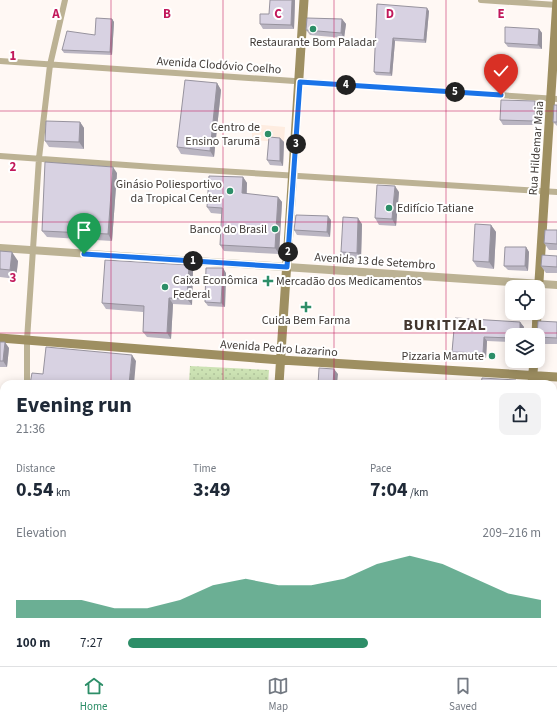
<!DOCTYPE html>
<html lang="en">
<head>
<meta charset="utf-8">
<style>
  body { margin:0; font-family:"Source Sans 3",sans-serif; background:#f2f2f3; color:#1f2937; height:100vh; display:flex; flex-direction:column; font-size:15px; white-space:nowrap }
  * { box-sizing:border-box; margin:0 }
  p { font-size:13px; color:#747a83 }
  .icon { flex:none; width:22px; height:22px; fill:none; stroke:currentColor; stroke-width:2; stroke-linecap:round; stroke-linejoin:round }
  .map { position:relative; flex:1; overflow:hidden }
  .panel { position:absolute; left:0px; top:380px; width:557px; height:286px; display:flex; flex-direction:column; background:#fff; border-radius:12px 12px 0 0; box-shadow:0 2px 10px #0003 }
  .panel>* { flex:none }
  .buttons { position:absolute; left:505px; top:280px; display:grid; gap:8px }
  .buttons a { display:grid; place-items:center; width:40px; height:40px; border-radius:8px; background:#fff; box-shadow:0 2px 10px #0003; font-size:20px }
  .pin { position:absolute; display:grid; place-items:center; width:34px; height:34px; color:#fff; margin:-41px -17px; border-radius:50% 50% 50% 0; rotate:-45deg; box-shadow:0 0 4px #0007 }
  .pin .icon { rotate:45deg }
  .km { position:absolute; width:20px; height:20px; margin:-10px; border-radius:50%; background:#222; color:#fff; font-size:11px; line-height:20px; text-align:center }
  .round { display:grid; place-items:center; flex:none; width:42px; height:42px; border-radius:8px; background:#f2f2f3 }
  .head { display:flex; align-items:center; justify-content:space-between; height:68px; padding:0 16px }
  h1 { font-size:22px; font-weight:700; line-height:30px }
  .stats { display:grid; grid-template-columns:repeat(3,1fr); gap:6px; height:68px; padding:4px 16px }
  .stats div { display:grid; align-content:center }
  .stats b { font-size:20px; font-weight:700 }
  .stats small { font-size:11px; font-weight:400 }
  .stats p { font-size:11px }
  .chart { height:112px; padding:8px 16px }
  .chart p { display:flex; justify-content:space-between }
  .chart svg { width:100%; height:72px; margin-top:4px; fill:#2d8e68; opacity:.7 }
  ul { padding:0 16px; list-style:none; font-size:13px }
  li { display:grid; grid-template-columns:64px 48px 1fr; align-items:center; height:30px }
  li i { height:10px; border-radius:5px; background:#2d8e68 }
  .tabs { display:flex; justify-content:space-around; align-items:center; height:56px; border-top:1px solid #e0e1e3; background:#fff; font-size:11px; color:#747a83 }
  .tabs a { display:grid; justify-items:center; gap:2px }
  .tabs .current { color:#2d8e68 }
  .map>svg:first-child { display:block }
  .built { fill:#feece0 }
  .grass { fill:url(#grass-dots) }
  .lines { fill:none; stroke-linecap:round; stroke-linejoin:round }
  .minor { stroke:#bcb294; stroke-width:6 }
  .tertiary { stroke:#bcb294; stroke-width:8 }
  .secondary { stroke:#9e8f61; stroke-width:9 }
  .wall { fill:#bab5c2 }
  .shaded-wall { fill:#97939e }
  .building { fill:#d8d2e2; stroke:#97939e }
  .route-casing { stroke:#fff; stroke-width:8 }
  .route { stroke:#1a73e8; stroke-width:5 }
  .grid { fill:none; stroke:#c2185b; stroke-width:1; stroke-opacity:0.55 }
  .poi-dot { fill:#2d8e68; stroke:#fff; stroke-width:1.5 }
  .labels { text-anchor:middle; stroke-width:4; stroke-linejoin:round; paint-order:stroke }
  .poi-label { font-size:12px; fill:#413b37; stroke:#fff; text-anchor:end }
  .street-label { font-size:12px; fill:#413b37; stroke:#fff }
  .district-label { font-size:16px; font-weight:bold; letter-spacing:1px; fill:#43372f; stroke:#fff }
  .grid-label { font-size:13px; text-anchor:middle; font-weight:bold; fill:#c2185b; stroke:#fff; stroke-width:4; stroke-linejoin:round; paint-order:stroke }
</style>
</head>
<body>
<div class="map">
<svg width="557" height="666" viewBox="0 0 557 666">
  <defs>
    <pattern id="grass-dots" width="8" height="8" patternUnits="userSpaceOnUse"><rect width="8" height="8" fill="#cce2b3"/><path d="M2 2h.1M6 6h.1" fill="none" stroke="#b0c39b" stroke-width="1.8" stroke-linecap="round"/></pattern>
  </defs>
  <rect width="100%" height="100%" fill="#fff8f4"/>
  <path class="built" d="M252,124l33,3 -1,15 -32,-2z"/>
  <path class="grass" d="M190,366l79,4 -1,14h-79z"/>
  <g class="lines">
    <path class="minor" d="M481,0l76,5
      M0,61l557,38
      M0,156l154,11 403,25
      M27,384v-44l12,-182 11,-93 15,-65
      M0,435l4,1
      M553,471h4
      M553,565h4
      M0,609h4
      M553,658h4
      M25,666v-4
      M82,666v-4
      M125,666v-4
      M168,666v-4
      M212,666l1,-4"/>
    <path class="tertiary" d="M0,248l557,37
      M0,523l4,1"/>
    <path class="secondary" d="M538,297l19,-297
      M536,335l1,-22
      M0,338l281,22 276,17
      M279,384l25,-384
      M532,384l2,-23
      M261,666v-4
      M513,666l1,-4"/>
  </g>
  <path class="wall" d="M295,0l-1,29h-31l-3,-5 9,-10z
    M377,4l52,7 -3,32 -31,-2 -3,35 -16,-1 -2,-3z
    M112,19l2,3 -2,33 -48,-2 -2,-3 33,-15z
    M342,19l4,5 -2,14 -34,-3 -4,-5z
    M539,29l3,4v16l-34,-2 -3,-4z
    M217,83l4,7 -7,67 -33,-3 -4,-7z
    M535,101l3,5 -1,19h-34l-3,-5z
    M557,105v21l-4,-4z
    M80,122l4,6v21l-35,-2 -4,-6z
    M280,138l4,4 -1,24 -13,-1 -3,-5z
    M117,173l-5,68 -65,-4 -5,-6z
    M243,177l4,6v11l31,3 4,5 -3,52 -55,-3 -4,-6 2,-31 -11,-1 -4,-6z
    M399,192l-3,34 -17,-1 -4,-7z
    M331,220l-1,17 -33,-2 -3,-5z
    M362,224l-1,35 -16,-1 -4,-6z
    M491,225l5,7 -2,37 -17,-2 -4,-6z
    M557,230v20h-8l-5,-7z
    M526,247l3,5 -1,19 -20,-1 -4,-4z
    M0,251l18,10 -2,18 -16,-2z
    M557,256v17h-11l-5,-7z
    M193,271l-1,34 -19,-1 -2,35 -24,-2 -4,-5v-20l-37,-3 -4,-6z
    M226,273l-1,34 -17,-1 -3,-4z
    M455,318l65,4 4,5 -12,8v7l-25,-1 -1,17 -31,-2 -3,-4z
    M557,322v22h-16l-3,-5v-4z
    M0,342l9,6 -2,19h-7z
    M553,472h4v26h-4z
    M0,541h4v54l-4,-1z"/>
  <path class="shaded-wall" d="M292,0h3l-1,29 -3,-4z
    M427,8l2,3 -3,32 -2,-3z
    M112,19l2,3 -2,33 -2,-3z
    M342,19l4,5 -2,14 -3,-5z
    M539,29l3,4v16l-4,-4z
    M393,38l2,3 -3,35 -2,-3z
    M217,83l4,7 -7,67 -4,-6z
    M535,101l3,5 -1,19 -3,-4z
    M80,122l4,6v21l-5,-7z
    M280,138l4,4 -1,24 -3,-5z
    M113,167l4,6 -5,68 -4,-7z
    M243,177l4,6 -1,16 -4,-6z
    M395,186l4,6 -3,34 -4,-7z
    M278,197l4,5 -3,52 -4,-6z
    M328,216l3,4 -1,17 -3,-5z
    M358,218l4,6 -1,35 -4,-6z
    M491,225l5,7 -2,37 -5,-7z
    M526,247l3,5 -1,19 -3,-5z
    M12,252l6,9 -2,18 -6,-9z
    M189,265l4,6 -1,34 -5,-6z
    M223,268l3,5 -1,34 -4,-4z
    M169,298l4,6 -2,35 -4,-6z
    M520,322l4,5 -1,8h-3z
    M484,337l3,4 -1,17 -3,-5z
    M5,342l4,6 -2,19 -4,-6z
    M132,355l4,6 -2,23h-5z
    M334,369l4,5 -1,10h-4z
    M516,380l3,4h-3z
    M13,662h3l-1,4h-2z"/>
  <path class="building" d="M270,0h22l-1,25 -31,-1v-10h9z
    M377,4l50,4 -3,32 -31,-2 -3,35 -16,-1z
    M96,18l16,1 -2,33 -48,-2 5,-19 28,4z
    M307,18l35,1 -1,14 -35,-3z
    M505,27l34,2 -1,16 -33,-2z
    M185,80l32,3 -7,68 -33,-4z
    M501,100l34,1 -1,20 -34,-1z
    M554,105h3v17h-4z
    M46,121l34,1 -1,20 -34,-1z
    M269,137l11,1v23l-13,-1z
    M45,162l68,5 -5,67 -66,-3z
    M209,176l34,1 -1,16 36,4 -3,51 -55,-3 2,-37 -15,-1z
    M377,185l18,1 -3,33 -17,-1z
    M296,215l32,1 -1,16 -33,-2z
    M343,217l15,1 -1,35 -16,-1z
    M475,224l16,1 -2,37 -16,-1z
    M545,230h12v14l-13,-1z
    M505,247h21l-1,19h-21z
    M0,251l12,1 -2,18 -10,-1z
    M542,255l15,1v11l-16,-1z
    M105,260l84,5 -2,34 -18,-1 -2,35 -24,-1 1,-26 -42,-3z
    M206,268h17l-2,35 -16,-1z
    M455,318l65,4v13h-8v3l-28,-1 -1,16 -31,-1z
    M538,321l19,1v16l-19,-1v-2h-1z
    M0,342h5l-2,19h-3z
    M46,347l86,8 -3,29h-99l2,-11 11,1z
    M319,368l15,1 -1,15h-15z
    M482,378l34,2v4h-35z
    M553,472h4v20h-4z
    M0,541h4v51l-4,-1z
    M0,620h4v42h9v4h-13z"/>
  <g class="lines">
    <g class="route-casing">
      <path id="route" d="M84,254l203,13 13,-185 201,13"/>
    </g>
    <use href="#route" class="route"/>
  </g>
  <path class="grid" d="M111,0v384M223,0v384M334,0v384M446,0v384M0,111h557M0,222h557M0,333h557M0,444h4M553,444h4M0,555h4M553,555h4M111,662v4M223,662v4M334,662v4M446,662v4"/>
  <g class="poi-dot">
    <circle cx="313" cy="29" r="4"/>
    <circle cx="268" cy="134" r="4"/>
    <circle cx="230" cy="191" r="4"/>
    <circle cx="389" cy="208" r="4"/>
    <circle cx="275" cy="229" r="4"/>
    <path d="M266 275h4v4h4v4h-4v4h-4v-4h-4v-4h4z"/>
    <circle cx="165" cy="287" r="4"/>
    <path d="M304 301h4v4h4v4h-4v4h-4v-4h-4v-4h4z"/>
    <circle cx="492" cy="356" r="4"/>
  </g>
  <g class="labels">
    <g class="poi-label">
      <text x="313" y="46" text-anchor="middle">Restaurante Bom Paladar</text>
      <text x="260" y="131">Centro de<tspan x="260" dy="14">Ensino Tarumã</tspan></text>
      <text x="222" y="188">Ginásio Poliesportivo<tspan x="222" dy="14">da Tropical Center</tspan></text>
      <text x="397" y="212" text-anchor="start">Edifício Tatiane</text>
      <text x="267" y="233">Banco do Brasil</text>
      <text x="173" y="284" text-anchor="start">Caixa Econômica<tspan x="173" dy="14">Federal</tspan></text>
      <text x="276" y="285" text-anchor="start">Mercadão dos Medicamentos</text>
      <text x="306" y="324" text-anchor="middle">Cuida Bem Farma</text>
      <text x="484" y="360">Pizzaria Mamute</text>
    </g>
    <g class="street-label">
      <text transform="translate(219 65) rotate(4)" y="4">Avenida Clodóvio Coelho</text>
      <text transform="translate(536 148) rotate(-86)" y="4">Rua Hildemar Maia</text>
      <text transform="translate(375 261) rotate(4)" y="4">Avenida 13 de Setembro</text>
      <text transform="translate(279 348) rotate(4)" y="4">Avenida Pedro Lazarino</text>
    </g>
    <g class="district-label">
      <text x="445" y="330">BURITIZAL</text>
    </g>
  </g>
  <g class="grid-label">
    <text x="56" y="18">A</text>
    <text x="167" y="18">B</text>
    <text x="278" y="18">C</text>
    <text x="390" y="18">D</text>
    <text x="501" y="18">E</text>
    <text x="13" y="60">1</text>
    <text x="13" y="171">2</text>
    <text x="13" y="282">3</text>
  </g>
</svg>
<div class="buttons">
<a><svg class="icon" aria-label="locate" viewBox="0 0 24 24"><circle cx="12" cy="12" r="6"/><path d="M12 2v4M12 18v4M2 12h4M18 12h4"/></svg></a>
<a><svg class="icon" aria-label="layers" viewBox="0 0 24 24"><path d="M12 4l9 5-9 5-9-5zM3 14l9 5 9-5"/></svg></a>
</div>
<div class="pin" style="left:84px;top:254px;background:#1e9e55"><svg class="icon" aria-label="arrive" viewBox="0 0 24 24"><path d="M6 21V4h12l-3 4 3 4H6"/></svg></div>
<div class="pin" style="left:501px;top:95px;background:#d93025"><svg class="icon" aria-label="check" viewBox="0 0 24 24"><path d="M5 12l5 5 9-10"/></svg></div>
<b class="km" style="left:193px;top:261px">1</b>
<b class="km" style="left:288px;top:252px">2</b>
<b class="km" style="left:296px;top:144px">3</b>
<b class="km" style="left:346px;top:85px">4</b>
<b class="km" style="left:455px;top:92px">5</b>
<section class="panel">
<div class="head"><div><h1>Evening run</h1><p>21:36</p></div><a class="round"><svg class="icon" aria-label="share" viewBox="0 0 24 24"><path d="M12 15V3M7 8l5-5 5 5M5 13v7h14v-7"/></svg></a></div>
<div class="stats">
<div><p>Distance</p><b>0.54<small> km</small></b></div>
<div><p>Time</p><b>3:49</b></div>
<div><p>Pace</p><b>7:04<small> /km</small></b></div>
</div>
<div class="chart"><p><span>Elevation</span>209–216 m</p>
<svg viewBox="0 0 160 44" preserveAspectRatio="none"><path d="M0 44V33L10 33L20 33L30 38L40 38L50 33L60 24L70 20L80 24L90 24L100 20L110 11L120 6L130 11L140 20L150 29L160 33V44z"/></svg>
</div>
<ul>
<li><b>100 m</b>7:27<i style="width:58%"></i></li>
</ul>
</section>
</div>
<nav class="tabs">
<a class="current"><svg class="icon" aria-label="home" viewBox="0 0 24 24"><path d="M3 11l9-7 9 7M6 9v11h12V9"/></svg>Home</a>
<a><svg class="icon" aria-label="map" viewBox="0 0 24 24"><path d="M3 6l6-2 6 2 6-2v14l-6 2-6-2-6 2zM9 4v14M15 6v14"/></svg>Map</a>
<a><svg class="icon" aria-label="saved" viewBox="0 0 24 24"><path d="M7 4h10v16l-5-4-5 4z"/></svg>Saved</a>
</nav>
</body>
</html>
